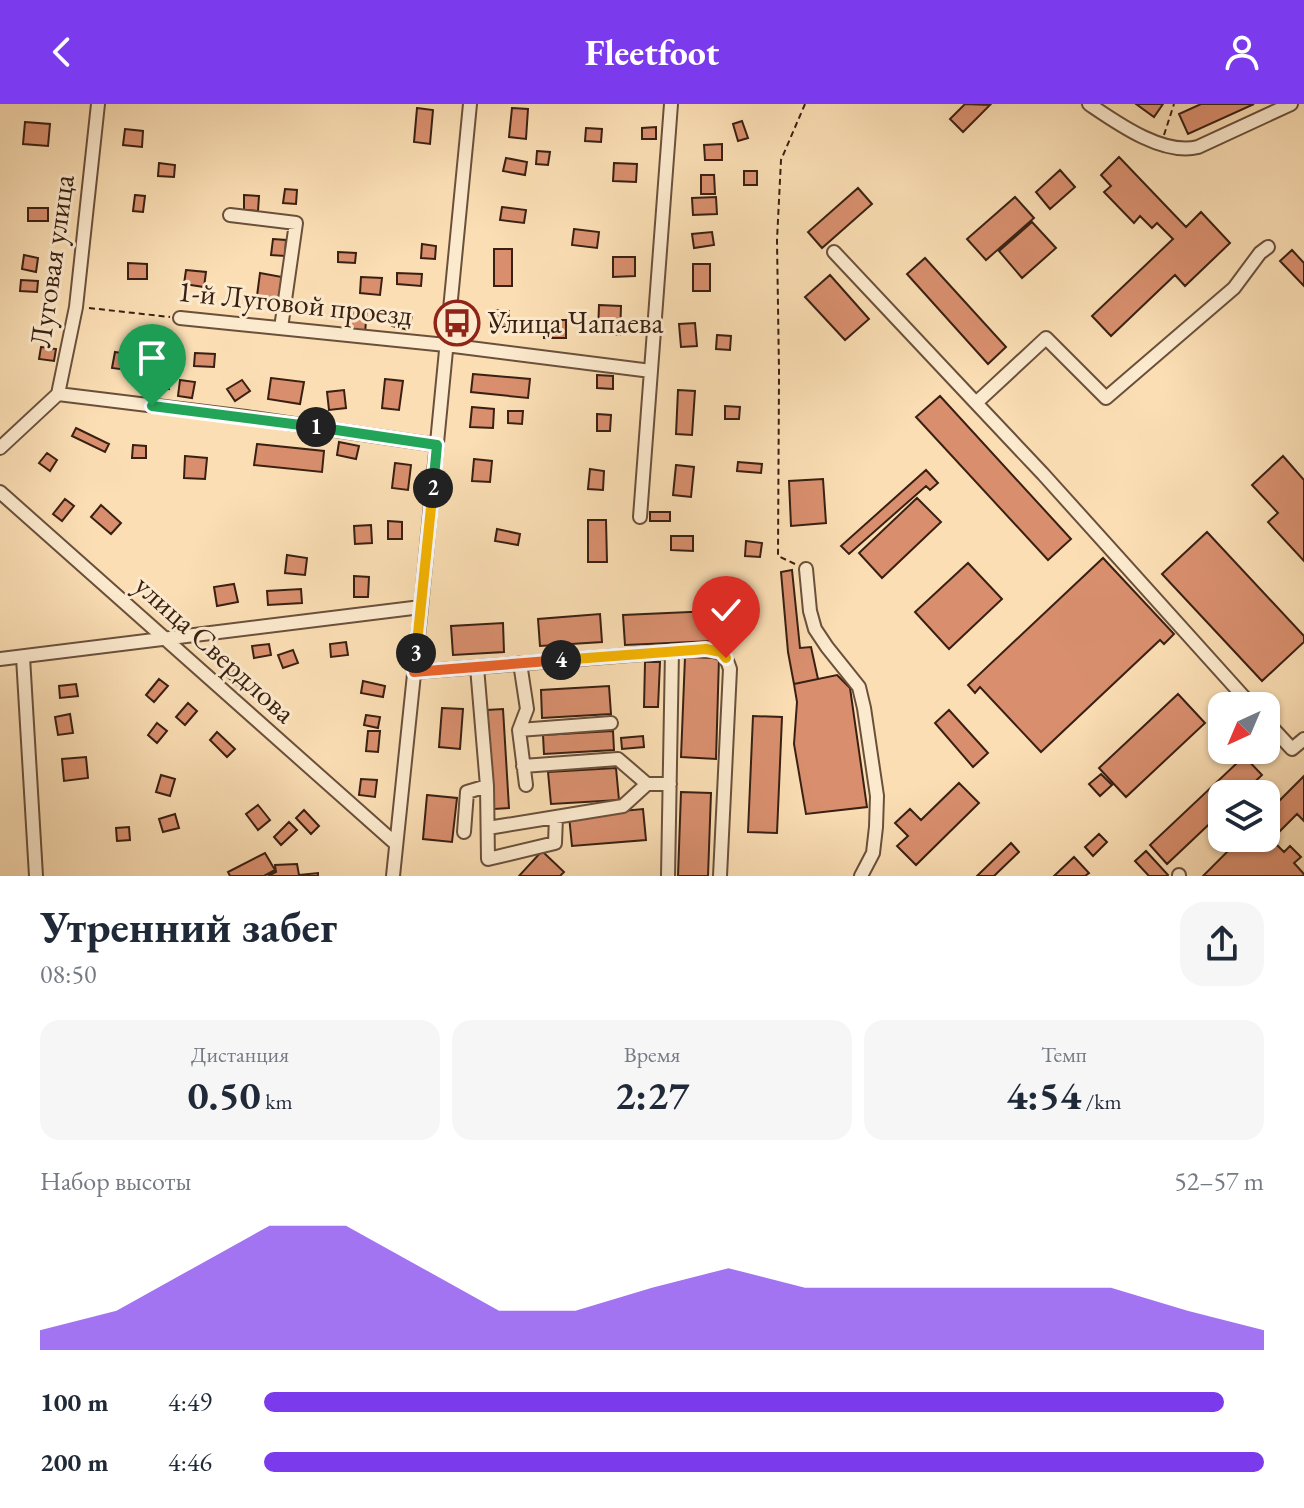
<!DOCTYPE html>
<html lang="ru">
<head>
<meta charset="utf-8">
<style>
  body { margin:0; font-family:"EB Garamond",serif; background:#f6f6f7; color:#1f2937; height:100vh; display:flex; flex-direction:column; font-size:30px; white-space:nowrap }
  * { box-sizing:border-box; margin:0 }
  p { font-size:26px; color:#747a83 }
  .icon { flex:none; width:44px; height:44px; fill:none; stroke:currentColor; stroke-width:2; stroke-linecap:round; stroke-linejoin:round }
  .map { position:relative; height:772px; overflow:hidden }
  .side { display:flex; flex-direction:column; background:#fff; flex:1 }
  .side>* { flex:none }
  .needle { width:52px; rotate:224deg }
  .tools { position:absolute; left:1208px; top:588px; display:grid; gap:16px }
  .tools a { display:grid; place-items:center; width:72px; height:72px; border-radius:16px; background:#fff; box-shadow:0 2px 6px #0004; font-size:40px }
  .pin { position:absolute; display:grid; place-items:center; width:68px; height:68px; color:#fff; margin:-82px -34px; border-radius:50% 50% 50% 0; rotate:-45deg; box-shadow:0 0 8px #0007 }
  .pin .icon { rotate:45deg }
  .km { position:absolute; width:40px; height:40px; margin:-20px; border-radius:50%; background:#222; color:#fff; font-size:22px; line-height:40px; text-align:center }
  .round { display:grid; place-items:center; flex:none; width:84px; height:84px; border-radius:24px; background:#f6f6f7 }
  .summary { display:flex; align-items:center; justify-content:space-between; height:136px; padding:0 40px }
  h1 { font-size:44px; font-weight:700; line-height:60px }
  .figures { display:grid; grid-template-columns:repeat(3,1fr); gap:12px; height:136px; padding:8px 40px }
  .figures div { display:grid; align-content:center; border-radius:20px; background:#f6f6f7; text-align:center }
  .figures b { font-size:40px; font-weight:700 }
  .figures small { font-size:22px; font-weight:400 }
  .figures p { font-size:22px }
  .chart { height:224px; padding:16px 40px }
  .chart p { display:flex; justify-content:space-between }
  .chart svg { width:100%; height:144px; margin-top:8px; fill:#7c3aed; opacity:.7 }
  ul { padding:0 40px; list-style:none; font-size:26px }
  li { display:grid; grid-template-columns:128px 96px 1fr; align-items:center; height:60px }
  li i { height:20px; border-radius:10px; background:#7c3aed }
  header { display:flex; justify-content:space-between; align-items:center; height:104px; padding:0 40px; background:#7c3aed; color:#fff; font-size:36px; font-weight:700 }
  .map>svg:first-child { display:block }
  .building { fill:#d98f6e; stroke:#392013; stroke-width:2 }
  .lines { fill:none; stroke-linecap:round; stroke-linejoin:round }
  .minor-casing { stroke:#6a503b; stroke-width:16 }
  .path { stroke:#392013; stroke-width:2; stroke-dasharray:6 4; stroke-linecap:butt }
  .minor { stroke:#fceace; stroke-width:12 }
  .split-1-casing { stroke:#fff; stroke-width:16 }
  .split-2-casing { stroke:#fff; stroke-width:16 }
  .split-3-casing { stroke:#fff; stroke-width:16 }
  .split-4-casing { stroke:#fff; stroke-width:16 }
  .split-5-casing { stroke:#fff; stroke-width:16 }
  .split-1 { stroke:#22a559; stroke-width:10 }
  .split-2 { stroke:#22a559; stroke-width:10 }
  .split-3 { stroke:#f5b400; stroke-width:10 }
  .split-4 { stroke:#f0652b; stroke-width:10 }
  .split-5 { stroke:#f5b400; stroke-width:10 }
  .labels { text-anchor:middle; stroke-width:6; stroke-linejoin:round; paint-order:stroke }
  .street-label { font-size:30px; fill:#392013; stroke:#fceace }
  .poi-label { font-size:30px; fill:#392013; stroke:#fceace; text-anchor:start }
</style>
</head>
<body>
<header><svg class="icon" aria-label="back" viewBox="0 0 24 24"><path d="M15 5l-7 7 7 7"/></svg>Fleetfoot<svg class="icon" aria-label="person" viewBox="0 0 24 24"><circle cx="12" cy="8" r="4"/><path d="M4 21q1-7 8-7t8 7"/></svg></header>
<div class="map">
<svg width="1304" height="772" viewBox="0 0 1304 772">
  <rect width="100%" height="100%" fill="#fbdeb4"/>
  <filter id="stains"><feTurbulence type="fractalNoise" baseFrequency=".0025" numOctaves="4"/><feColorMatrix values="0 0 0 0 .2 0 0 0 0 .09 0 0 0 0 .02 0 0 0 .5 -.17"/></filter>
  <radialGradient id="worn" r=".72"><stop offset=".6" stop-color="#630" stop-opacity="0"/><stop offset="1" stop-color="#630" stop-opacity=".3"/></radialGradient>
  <path class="building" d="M965,0l25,1 -27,27 -13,-13z
    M1136,0h27l-9,13z
    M1201,0h53l-66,30 -9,-20z
    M417,4l16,2 -3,34 -16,-2z
    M512,4l16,1 -2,30 -17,-2z
    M742,17l6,17 -10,3 -5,-17z
    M25,18l25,2 -2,22 -25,-2z
    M656,23v12h-14v-11z
    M586,24l16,1 -1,13 -16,-1z
    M125,25l18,2 -1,16 -19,-2z
    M722,40v16h-17l-1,-15z
    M537,47l13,1 -2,13 -12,-1z
    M1119,53l67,70 15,-15 29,31 -45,43 -10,-11 -64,61 -19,-20 81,-77 -16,-16 -5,5 -12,-12 -6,7 -30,-31 7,-6 -10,-11z
    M506,54l21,4 -2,13 -22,-4z
    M159,59l16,2 -1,12 -16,-1z
    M614,59l23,1 -1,18 -23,-1z
    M1060,66l15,17 -25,22 -14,-17z
    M744,67h13v14h-13z
    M701,71h13l1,19h-14z
    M858,84l14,16 -50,44 -14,-16z
    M285,85l12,1 -1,14 -13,-1z
    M135,91l10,1 -2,16 -10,-1z
    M244,91l15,1 -1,15 -14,-1z
    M716,93l1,17 -24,1 -1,-17z
    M1015,93l19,21 -48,42 -19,-21z
    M502,103l24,3 -2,13 -24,-3z
    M28,104h20v13h-20z
    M1032,118l24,26 -34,30 -23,-27z
    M574,125l25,3 -2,16 -25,-3z
    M712,128l2,13 -20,3 -2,-14z
    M273,135l13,1 -1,16 -14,-1z
    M422,140l14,2 -1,13 -14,-1z
    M494,145h18v37h-18z
    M1292,146l12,13v23l-24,-25z
    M338,148l18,1 -1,10 -17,-1z
    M24,151l14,3 -2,14 -14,-3z
    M613,153h22v19l-22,1z
    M925,154l81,89 -18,17 -81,-90z
    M128,159l19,1v15h-19z
    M693,160h17v27h-17z
    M186,166l20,2 -2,15 -20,-3z
    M260,169l22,4 -3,22 -22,-3z
    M397,169l25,1 -1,12 -24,-2z
    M830,171l39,44 -24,21 -40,-43z
    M361,173l21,1 -2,17 -20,-2z
    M21,176l17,1 -1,11 -17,-1z
    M599,201l22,1 -1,29 -22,-1z
    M350,205l17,1 -2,23 -17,-1z
    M491,206l18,1 -1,16h-17z
    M395,208l17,3 -3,15 -17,-4z
    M544,216h22v18h-22z
    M695,219l2,23 -16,1 -2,-23z
    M717,231l14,1 -1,14 -14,-1z
    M41,243l15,2 -2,12 -15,-2z
    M115,248l14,2 -2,16 -15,-2z
    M195,249l20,1 -1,13 -20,-1z
    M168,270l1,15 -21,1 -1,-14z
    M473,270l57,5 -2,19 -57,-6z
    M597,271l16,1v13l-16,-1z
    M271,274l33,4 -4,22 -32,-5z
    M385,275l18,2 -4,29 -17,-2z
    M180,276l15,2 -3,16 -14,-2z
    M242,276l8,11 -15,10 -8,-12z
    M344,286l2,18 -17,2 -2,-18z
    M678,286l17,1 -3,44 -16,-1z
    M940,292l131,143 -23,21 -132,-143z
    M725,302l15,1 -1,12h-14z
    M472,303l22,2 -1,19 -23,-1z
    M508,307h15l-1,13 -14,-1z
    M597,310l14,1 -1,16h-13z
    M76,324l33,16 -4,8 -33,-16z
    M339,338l20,4 -3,13 -19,-4z
    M257,340l67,7 -2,21 -68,-7z
    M133,341l13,1v12h-14z
    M47,349l10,7 -7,11 -11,-8z
    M185,352l22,2 -2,21 -21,-1z
    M1283,352l21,24v81l-36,-39 10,-9 -26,-28z
    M474,355l18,2 -2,21 -18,-1z
    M738,358l24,2 -1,9 -24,-2z
    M395,359l16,2 -3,25 -16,-2z
    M676,361l18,2 -3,30 -18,-2z
    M590,365l14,2 -1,19 -15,-1z
    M926,366l12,13 -8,7 -4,-4 -77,68 -8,-8z
    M823,375l3,44 -35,3 -2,-45z
    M917,394l24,24 -59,56 -23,-25z
    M65,395l9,7 -12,15 -9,-7z
    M101,401l20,18 -10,11 -20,-17z
    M650,408h20v9h-20z
    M588,416h18l1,42h-19z
    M388,417l14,1v17h-14z
    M371,421l1,18 -17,1 -1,-18z
    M497,425l23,5 -2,11 -23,-4z
    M1207,428l97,104v6l-42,39 -100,-107z
    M671,432h22v15l-22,-1z
    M746,437l16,2 -2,14 -15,-1z
    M287,451l20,3 -2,17 -20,-2z
    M1103,454l71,76 -10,10 -4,-4 -119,112 -61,-65 -5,6 -7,-8z
    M968,459l34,36 -53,50 -34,-37z
    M792,466l8,78 11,-1 7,32 -24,5 -6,-32 -7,-80z
    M354,472l15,1 -1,20h-14z
    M234,480l4,18 -21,4 -3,-19z
    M301,485l1,14 -34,2 -1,-14z
    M712,507l2,30 -89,4 -2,-30z
    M600,510l2,28 -62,4 -2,-27z
    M503,519l1,29 -51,3 -2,-29z
    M346,538l2,13 -17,2 -1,-13z
    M269,540l2,11 -17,3 -2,-12z
    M293,546l5,13 -15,5 -5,-13z
    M685,553l34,1 -3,101 -35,-2z
    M645,558h15l-2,45h-14z
    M232,561l13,11 -8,9 -13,-11z
    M837,571l13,13 17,119 -61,7 -12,-70 3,-42 -3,-18z
    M159,575l9,7 -14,16 -8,-7z
    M363,577l22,5 -2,11 -22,-4z
    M76,580l2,12 -18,2 -1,-12z
    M609,582l2,28 -69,4 -1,-28z
    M1178,590l27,29 -79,74 -27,-29z
    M188,599l9,8 -12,14 -9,-8z
    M442,604l21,1 -3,40 -21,-2z
    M503,605l6,99 -15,1 -7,-99z
    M949,606l39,43 -15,14 -38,-44z
    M70,610l3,19 -15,2 -3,-18z
    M366,611l14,2 -2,11 -14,-3z
    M753,612l29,1 -5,116 -29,-1z
    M157,619l10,8 -10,12 -9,-8z
    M368,627h12l-2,21 -12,-1z
    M613,627l1,19 -70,4 -1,-19z
    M217,628l18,17 -8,8 -17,-17z
    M643,632l1,11 -22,2 -1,-11z
    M1224,646h28l-7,7 17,18 -20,19h-20v18l-55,52 -17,-19 86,-81z
    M86,653l2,21 -24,3 -2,-22z
    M616,664l3,32 -68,4 -3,-32z
    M1101,670l11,11 -12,11 -11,-12z
    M161,671l14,4 -5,17 -14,-4z
    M1304,672v45l-7,-7 -18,18 -11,-11 -2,1v-8z
    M361,675l16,1 -2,17 -16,-2z
    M959,679l20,20 -63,62 -19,-19 11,-10 -13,-13 15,-14 11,11z
    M681,688l30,1 -3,83h-30z
    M427,691l30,3 -5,44 -29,-3z
    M258,701l12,15 -12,10 -12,-16z
    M643,705l3,31 -74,6 -3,-30z
    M304,706l15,16 -8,8 -15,-16z
    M175,710l4,14 -16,4 -4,-13z
    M289,718l8,8 -16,15 -7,-8z
    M129,723l1,13 -13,1 -1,-13z
    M1099,730l8,8 -14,14 -8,-9z
    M1266,730l18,18 6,-6 11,11 -7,6 10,11 -1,2h-100l38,-38h25z
    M1011,739l8,9 -25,24h-17z
    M542,747l22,21 -4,4h-41z
    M1146,747l22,24 -1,1h-18l-14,-15z
    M265,749l10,17 -11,6h-34l-2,-4z
    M1074,753l15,16 -4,3h-31z
    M297,760l2,11 19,-2v3h-50l8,-4 -1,-7z"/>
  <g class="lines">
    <g class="minor-casing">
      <path id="minor" d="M1089,0c28,19 74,52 109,43l93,-43
        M230,111l66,8 -15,105
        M834,148l142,151
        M180,214l266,27 205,26
        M58,290l188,23 191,28
        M0,344l58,-54 18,-87 22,-203
        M0,388l396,352
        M640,413l31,-413
        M806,465l4,42 5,18 12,18 32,40 5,21 13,88 -1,31 -3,26 -12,23
        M23,553l13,219
        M0,555l421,-52
        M520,559l7,46 -8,21 7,55
        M477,563l10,119 1,73 67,-16 1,-26
        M414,568l292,-23c17,4 19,4 24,20l-10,207
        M1252,602l-209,-232 -67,-71 70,-65 60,60 128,-110 26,-35 8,-6
        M1266,617l26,28 12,-10
        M519,626l92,-7
        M523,662l95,-7 29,25h23
        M488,724l135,-22 24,-22
        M464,728l3,-40 20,-6
        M393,772l28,-269 49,-503
        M668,772l4,-225
        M1179,772v-1"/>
    </g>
    <path class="path" d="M1164,31l10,-31
      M89,204l81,9
      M795,460l-17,-8 1,-184 -2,-132 4,-80 24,-56"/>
    <use href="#minor" class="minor"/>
  </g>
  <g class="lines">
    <g class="split-1-casing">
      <path id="split-1" d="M152,302l164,21"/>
    </g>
    <g class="split-2-casing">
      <path id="split-2" d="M316,323l121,18 -4,43"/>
    </g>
    <g class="split-3-casing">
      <path id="split-3" d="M416,549l17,-165"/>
    </g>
    <g class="split-4-casing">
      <path id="split-4" d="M416,549l-2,19 147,-12"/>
    </g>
    <g class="split-5-casing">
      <path id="split-5" d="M561,556l145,-11 15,3 5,6"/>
    </g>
    <use href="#split-1" class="split-1"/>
    <use href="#split-2" class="split-2"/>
    <use href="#split-3" class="split-3"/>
    <use href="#split-4" class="split-4"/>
    <use href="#split-5" class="split-5"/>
  </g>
  <defs>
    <g id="bus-ring" transform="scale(2.3)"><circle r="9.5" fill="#fceace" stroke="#8f2418" stroke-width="1.5"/><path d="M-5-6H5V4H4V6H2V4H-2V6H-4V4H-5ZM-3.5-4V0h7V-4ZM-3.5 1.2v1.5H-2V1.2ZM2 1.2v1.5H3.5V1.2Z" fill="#8f2418"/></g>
  </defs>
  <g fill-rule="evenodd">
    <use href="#bus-ring" x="457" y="219"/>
  </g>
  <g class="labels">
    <g class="street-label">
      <text transform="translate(52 157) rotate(-82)" y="10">Луговая улица</text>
      <text transform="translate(295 199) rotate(6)" y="10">1-й Луговой проезд</text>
      <text transform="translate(215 545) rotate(42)" y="10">улица Свердлова</text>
    </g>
    <g class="poi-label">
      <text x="488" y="229">Улица Чапаева</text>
    </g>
  </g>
  <rect width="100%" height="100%" filter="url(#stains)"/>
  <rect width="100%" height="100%" fill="url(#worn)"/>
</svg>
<div class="tools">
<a><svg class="needle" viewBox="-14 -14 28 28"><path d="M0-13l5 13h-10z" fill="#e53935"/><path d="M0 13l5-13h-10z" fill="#747a83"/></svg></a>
<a><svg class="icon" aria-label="layers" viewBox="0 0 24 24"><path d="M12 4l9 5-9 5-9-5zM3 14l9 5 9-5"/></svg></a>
</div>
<div class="pin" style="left:152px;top:302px;background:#1e9e55"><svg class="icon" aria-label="arrive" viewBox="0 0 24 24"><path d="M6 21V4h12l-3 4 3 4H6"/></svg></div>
<div class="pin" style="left:726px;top:554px;background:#d93025"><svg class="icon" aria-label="check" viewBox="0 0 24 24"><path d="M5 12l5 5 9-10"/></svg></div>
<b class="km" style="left:316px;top:323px">1</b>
<b class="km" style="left:433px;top:384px">2</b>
<b class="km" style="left:416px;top:549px">3</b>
<b class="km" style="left:561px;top:556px">4</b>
</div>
<section class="side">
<div class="summary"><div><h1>Утренний забег</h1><p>08:50</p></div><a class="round"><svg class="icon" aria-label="share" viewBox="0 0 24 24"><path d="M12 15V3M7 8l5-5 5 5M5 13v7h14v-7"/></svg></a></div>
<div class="figures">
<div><p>Дистанция</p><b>0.50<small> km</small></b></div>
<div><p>Время</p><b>2:27</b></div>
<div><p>Темп</p><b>4:54<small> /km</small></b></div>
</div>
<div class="chart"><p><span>Набор высоты</span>52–57 m</p>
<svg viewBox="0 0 160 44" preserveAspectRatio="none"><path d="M0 44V38L10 32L20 19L30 6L40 6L50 19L60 32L70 32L80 25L90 19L100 25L110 25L120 25L130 25L140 25L150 32L160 38V44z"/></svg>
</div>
<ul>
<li><b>100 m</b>4:49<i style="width:96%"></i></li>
<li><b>200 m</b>4:46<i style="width:100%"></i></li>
</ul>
</section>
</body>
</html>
